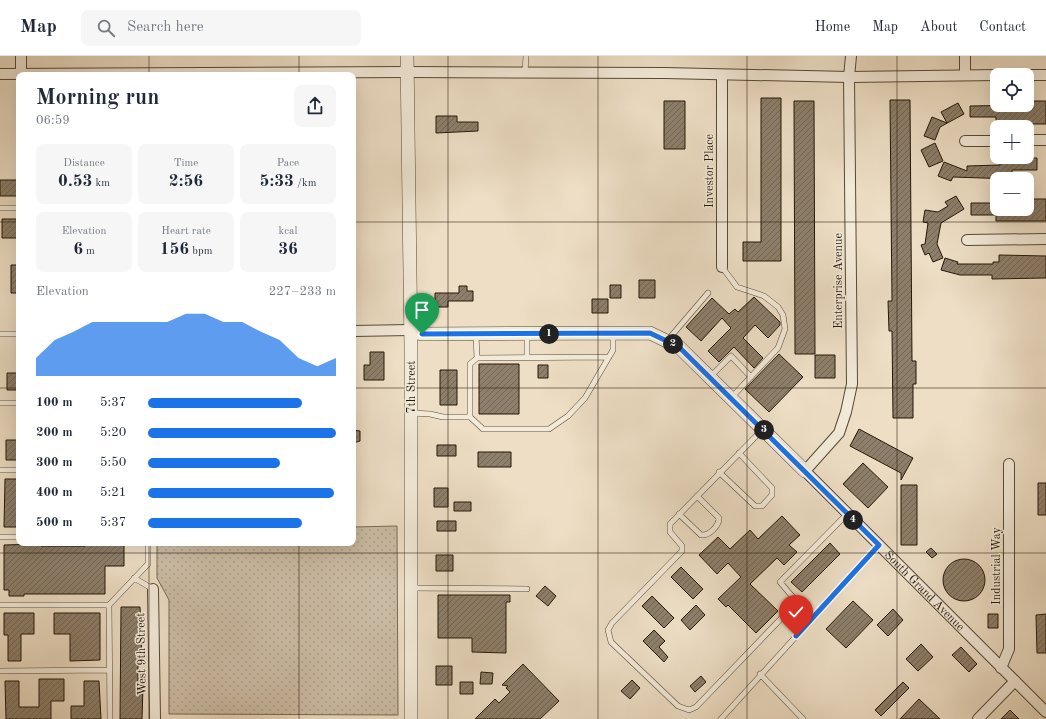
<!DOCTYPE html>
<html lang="en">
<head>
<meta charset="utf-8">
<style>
  body { margin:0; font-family:"Old Standard TT",serif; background:#f6f6f7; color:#1f2937; height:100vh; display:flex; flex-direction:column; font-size:15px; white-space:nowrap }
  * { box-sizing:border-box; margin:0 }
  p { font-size:13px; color:#747a83 }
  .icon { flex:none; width:22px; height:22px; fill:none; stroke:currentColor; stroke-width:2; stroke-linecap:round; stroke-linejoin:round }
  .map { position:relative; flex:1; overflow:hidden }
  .drawer { position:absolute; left:16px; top:16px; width:340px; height:474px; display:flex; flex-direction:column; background:#fff; border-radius:8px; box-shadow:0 4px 16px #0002 }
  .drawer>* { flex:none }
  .buttons { position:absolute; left:990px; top:12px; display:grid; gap:8px }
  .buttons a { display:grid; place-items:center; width:44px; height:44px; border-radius:8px; background:#fff; box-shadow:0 4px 16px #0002; font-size:20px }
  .pin { position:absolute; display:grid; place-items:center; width:34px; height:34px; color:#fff; margin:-41px -17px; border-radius:50% 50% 50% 0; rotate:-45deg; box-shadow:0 0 4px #0007 }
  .pin .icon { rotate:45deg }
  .km { position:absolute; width:20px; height:20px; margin:-10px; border-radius:50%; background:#222; color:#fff; font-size:11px; line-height:20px; text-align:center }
  .round { display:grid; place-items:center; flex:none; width:42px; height:42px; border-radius:8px; background:#f6f6f7 }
  .head { display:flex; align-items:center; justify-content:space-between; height:68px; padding:0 20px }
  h1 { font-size:22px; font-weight:700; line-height:30px }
  .metrics { display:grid; grid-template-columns:repeat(3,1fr); gap:6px; height:68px; padding:4px 20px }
  .metrics div { display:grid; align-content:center; border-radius:8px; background:#f6f6f7; text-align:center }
  .metrics b { font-size:17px; font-weight:700 }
  .metrics small { font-size:11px; font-weight:400 }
  .metrics p { font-size:11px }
  .chart { height:112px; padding:8px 20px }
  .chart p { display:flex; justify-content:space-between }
  .chart svg { width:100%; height:72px; margin-top:4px; fill:#1a73e8; opacity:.7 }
  ul { padding:0 20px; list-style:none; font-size:13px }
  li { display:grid; grid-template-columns:64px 48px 1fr; align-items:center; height:30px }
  li i { height:10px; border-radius:5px; background:#1a73e8 }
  header { display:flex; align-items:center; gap:24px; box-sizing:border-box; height:56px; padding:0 20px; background:#fff; border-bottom:1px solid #e0e1e3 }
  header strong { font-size:19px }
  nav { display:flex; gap:22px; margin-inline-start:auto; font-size:14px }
  .search { width:280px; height:36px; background:#f6f6f7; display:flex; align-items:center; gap:10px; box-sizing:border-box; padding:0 14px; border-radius:8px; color:#747a83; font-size:15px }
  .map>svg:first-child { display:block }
  .grass { fill:url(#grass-dots); stroke:#786a57 }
  .building { fill:url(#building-hatch); stroke:#241809 }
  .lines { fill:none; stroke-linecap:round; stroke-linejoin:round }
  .service-casing { stroke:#564a38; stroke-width:6 }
  .minor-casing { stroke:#564a38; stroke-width:12 }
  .tertiary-casing { stroke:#564a38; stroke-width:14 }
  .service { stroke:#f3ead9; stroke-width:5 }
  .minor { stroke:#f3ead9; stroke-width:10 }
  .tertiary { stroke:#f3ead9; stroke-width:13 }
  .route-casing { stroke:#fff; stroke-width:8 }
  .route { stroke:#1a73e8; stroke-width:5 }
  .grid { fill:none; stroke:#241809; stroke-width:1; stroke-opacity:0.55 }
  .labels { text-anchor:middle; stroke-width:3; stroke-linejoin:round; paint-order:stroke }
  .street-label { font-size:12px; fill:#241809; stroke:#f3ead9 }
</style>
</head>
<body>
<header>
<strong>Map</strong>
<div class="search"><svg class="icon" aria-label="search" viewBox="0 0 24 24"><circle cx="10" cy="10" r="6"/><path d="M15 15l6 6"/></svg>Search here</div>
<nav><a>Home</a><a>Map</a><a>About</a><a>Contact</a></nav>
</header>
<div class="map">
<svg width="1046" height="663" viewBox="0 0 1046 663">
  <defs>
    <pattern id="grass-dots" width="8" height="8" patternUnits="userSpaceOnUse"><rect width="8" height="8" fill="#cbbca5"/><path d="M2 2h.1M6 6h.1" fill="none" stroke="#aea18d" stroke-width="1.8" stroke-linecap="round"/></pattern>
    <pattern id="building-hatch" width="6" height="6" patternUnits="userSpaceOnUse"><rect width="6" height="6" fill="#8d7f6b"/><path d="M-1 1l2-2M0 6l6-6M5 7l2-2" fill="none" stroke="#736756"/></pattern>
  </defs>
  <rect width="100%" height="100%" fill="#eddec5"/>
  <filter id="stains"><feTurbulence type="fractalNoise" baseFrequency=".005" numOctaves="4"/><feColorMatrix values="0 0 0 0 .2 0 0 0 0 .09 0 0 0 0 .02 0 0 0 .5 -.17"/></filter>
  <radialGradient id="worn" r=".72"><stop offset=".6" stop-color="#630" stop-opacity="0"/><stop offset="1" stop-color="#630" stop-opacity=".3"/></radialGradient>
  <path class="grass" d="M397,470l1,189 -229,-1v-114l-12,-22v-35h196v-16z"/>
  <path class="building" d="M761,42h20v163h-38v-19h18z
    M890,44h20l2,261h4v23h-3v34h-20l-1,-87h-3l-1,-30h4z
    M664,45h21v48h-21z
    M794,45h20l1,253h-20z
    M1031,45h15v23h-50v-7h-26v-11l57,-1v-3z
    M958,47l6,11 -24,13 -5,13 -11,-4 8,-19 15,6 -6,-11z
    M436,60h21v6h21v9l-42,2z
    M935,87l8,18 -14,6 -8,-17z
    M1000,102h37v12h-25v9l-59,-2 -2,4 -13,-5 6,-14 23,9v-5l33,-1z
    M0,124h19v16h-19z
    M956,140l8,13 -23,14 -4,21 6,14 -10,4 -4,-9 -4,2 -4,-10 4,-1 3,-21 -5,-1 2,-12 13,2 10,-6 -3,-4z
    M1027,143h19v22h-50v-6h-25v-12h26v6h30z
    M2,163h15v19h-15z
    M999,199l47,1v22l-54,1v-4h-32l-19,-5 4,-12 13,4 -1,2h36v-2h6z
    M11,209h8v28h-8z
    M639,224h16v18h-16z
    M610,229h11v13h-11z
    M459,230h8v5h6v10h-25v6h-13v-14h24z
    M754,241l26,25v3l-12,13 -13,-13 -12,13 20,20 -9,10 -20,-21 -15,15 -11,-11 23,-23 -9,-10 -21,23 -15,-14 26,-29 17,16 6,-5 3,3z
    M592,243h16v14h-16z
    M370,296h14v28h-20v-15h6z
    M779,298l24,23 -34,35 -24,-23z
    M815,299h20v23h-20z
    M479,308h40v50h-40z
    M538,309h10v13h-10z
    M440,314h17v35h-17z
    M7,317h12v17h-12z
    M859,373l54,29 -12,22v-7l-51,-27z
    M353,374l7,1v10l-7,2z
    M6,384h13v20h-13z
    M437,389h19v11h-19z
    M478,396h33v15h-33z
    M863,407l25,24 -20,21 -25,-24z
    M5,423h14v48h-15z
    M1038,427h8v32h-8z
    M901,429h16v60h-16z
    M434,432h14v19h-14z
    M454,446h17v9h-17z
    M782,460l18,19 -11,10 8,7 -13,13 -7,-7 -27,26 28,27 -22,22 -28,-28 -2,2 -8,-8 23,-22 -13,-14 -11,11 -18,-19 19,-18 12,12 20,-19 8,9z
    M437,465h19v10h-19z
    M830,487l10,11 -38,38 -11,-10z
    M41,488v2h44v-2l39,1v21h-19v28h-81v2h-15v-6h-5v-45z
    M931,492l6,6 -5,4 -6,-6z
    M436,499h17v16h-17z
    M943 524a21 21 0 1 1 42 0a21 21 0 1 1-42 0Z
    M681,511l22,22 -10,10 -22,-22z
    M545,530l11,10 -8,10 -12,-10z
    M438,539h72v7h-4v51l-34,-1v-14h-34z
    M652,540l22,22 -10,10 -22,-22z
    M853,545l20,19 -27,28 -20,-19z
    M696,549l9,10 -15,15 -9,-10z
    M121,551h19l2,55h-4v23h5l-1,34h-22z
    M893,553l10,11 -15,16 -11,-11z
    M4,557h30v21h-13v27h-13v-26h-4z
    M54,557h46v47l-30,1v-27h-16z
    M988,558h10v14h-10z
    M1046,558v39h-9l-1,-38z
    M654,574l11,11 -6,6 9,10 -4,5 -21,-21z
    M921,588l12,13 -15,14 -12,-12z
    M961,591l16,17 -8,8 -17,-17z
    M523,608l36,37 -19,18h-65l20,-20 4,4 11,-11 -4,-4 2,-2 -6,-1z
    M436,610h16v19h-16z
    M481,616l12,1 -1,11h-12z
    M701,620l5,6 -11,10 -5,-6z
    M39,623h25v22h-13v18h-45l-1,-38h14v26h20z
    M632,624l8,8 -10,11 -9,-8z
    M84,625h15l2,38h-30v-13h13z
    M460,626h13v12h-13z
    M903,626l6,6 -28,28 -6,-6z
    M919,643l21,20h-40z
    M1010,654l9,9h-18z"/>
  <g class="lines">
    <g class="service-casing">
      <path id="service" d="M525,16l1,-16
        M0,152h19
        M722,211l15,20 27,9 14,11 5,8 2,14 -7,19 -47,50
        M0,278h19
        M476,279l1,23
        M527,279v22
        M667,285l41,-48
        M710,321l21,-21 20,21
        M0,347h19
        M412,357l18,1 13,3h27l13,12h66l19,-13 17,-18 28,-48v-17
        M470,361v-53l7,-6 132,-1
        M762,374l-92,94v8l12,14v5l-70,72 -4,7 3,12 67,64 11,4 7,-3 101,-105 -17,-20 67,-68
        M0,414h19
        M719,416l36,34h7l10,-11v-7l-33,-35
        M679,458l22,21c8,1 18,-9 18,-17l-22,-22
        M0,481h19
        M134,522l19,11
        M412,532l115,1
        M0,549h109
        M0,615l109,-1
        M760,618l43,45
        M110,663l-1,-114 39,-41v-21
        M721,663l158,-174"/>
    </g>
    <g class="minor-casing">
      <g id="minor">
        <path id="s1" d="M851,0l-2,21 3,307 -6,28 -7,21 -34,38 241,241"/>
        <path d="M965,0v19"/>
        <path d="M0,18l407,-2 258,1 184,4 148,-2"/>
        <path d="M21,18v-18"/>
        <path d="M722,19v192"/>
        <path d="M1010,19h36"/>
        <path d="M1027,84h19"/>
        <path d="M965,85h32"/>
        <path d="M967,184l79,-1"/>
        <path d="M353,275l57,-1"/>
        <path d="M153,533l2,130"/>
        <path d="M1001,612l8,-19v-185"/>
        <path d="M978,663l37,-38"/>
      </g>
    </g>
    <g class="tertiary-casing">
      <path id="tertiary" d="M407,0l4,291v372
        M410,274l12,4 228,-1 29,14 126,124"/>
    </g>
    <use href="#service" class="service"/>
    <use href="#minor" class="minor"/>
    <use href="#tertiary" class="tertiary"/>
  </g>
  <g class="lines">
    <g class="route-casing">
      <path id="route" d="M422,278l228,-1 29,14 200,198 -83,91"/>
    </g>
    <use href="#route" class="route"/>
  </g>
  <path class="grid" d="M149,0v19M299,0v19M448,0v663M598,0v663M747,0v663M897,0v663M0,166h19M353,166h693M0,332h19M353,332h693M149,487v176M299,487v176M0,497h1046"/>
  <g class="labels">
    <g class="street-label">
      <text transform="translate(709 115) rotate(-90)" y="4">Investor Place</text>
      <text transform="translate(838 225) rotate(-90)" y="4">Enterprise Avenue</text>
      <text transform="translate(411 331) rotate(-90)" y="4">7th Street</text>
      <text transform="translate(996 510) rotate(-90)" y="4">Industrial Way</text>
      <text dy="4" stroke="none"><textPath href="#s1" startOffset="599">South Grand Avenue</textPath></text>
      <text transform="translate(141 598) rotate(-91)" y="4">West 9th Street</text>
    </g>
  </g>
  <rect width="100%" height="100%" filter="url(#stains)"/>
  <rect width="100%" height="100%" fill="url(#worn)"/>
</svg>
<div class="buttons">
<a><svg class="icon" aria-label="locate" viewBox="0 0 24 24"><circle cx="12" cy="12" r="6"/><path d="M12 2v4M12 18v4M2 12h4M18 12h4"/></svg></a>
<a>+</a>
<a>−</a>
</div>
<div class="pin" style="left:422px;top:278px;background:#1e9e55"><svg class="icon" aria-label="arrive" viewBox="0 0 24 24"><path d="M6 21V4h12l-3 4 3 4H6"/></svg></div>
<div class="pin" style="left:796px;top:580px;background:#d93025"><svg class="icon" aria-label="check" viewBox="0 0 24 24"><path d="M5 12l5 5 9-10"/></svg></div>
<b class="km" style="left:549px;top:278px">1</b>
<b class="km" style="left:673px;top:288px">2</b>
<b class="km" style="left:764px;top:374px">3</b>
<b class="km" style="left:853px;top:464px">4</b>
<section class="drawer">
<div class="head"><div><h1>Morning run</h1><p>06:59</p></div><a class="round"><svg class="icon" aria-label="share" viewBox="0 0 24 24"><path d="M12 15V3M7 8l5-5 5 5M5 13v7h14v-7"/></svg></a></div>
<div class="metrics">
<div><p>Distance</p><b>0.53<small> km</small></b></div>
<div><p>Time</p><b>2:56</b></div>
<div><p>Pace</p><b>5:33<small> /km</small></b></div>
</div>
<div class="metrics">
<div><p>Elevation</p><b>6<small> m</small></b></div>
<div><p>Heart rate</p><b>156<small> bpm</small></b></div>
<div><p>kcal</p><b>36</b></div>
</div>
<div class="chart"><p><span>Elevation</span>227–233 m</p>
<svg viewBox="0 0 160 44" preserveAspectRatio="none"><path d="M0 44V33L10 22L20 17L30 11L40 11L50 11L60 11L70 11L80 6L90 6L100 11L110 11L120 17L130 22L140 33L150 38L160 33V44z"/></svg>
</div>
<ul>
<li><b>100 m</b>5:37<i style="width:82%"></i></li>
<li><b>200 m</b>5:20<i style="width:100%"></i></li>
<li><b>300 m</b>5:50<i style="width:70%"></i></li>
<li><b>400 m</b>5:21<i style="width:99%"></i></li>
<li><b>500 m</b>5:37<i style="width:82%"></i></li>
</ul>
</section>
</div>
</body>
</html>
